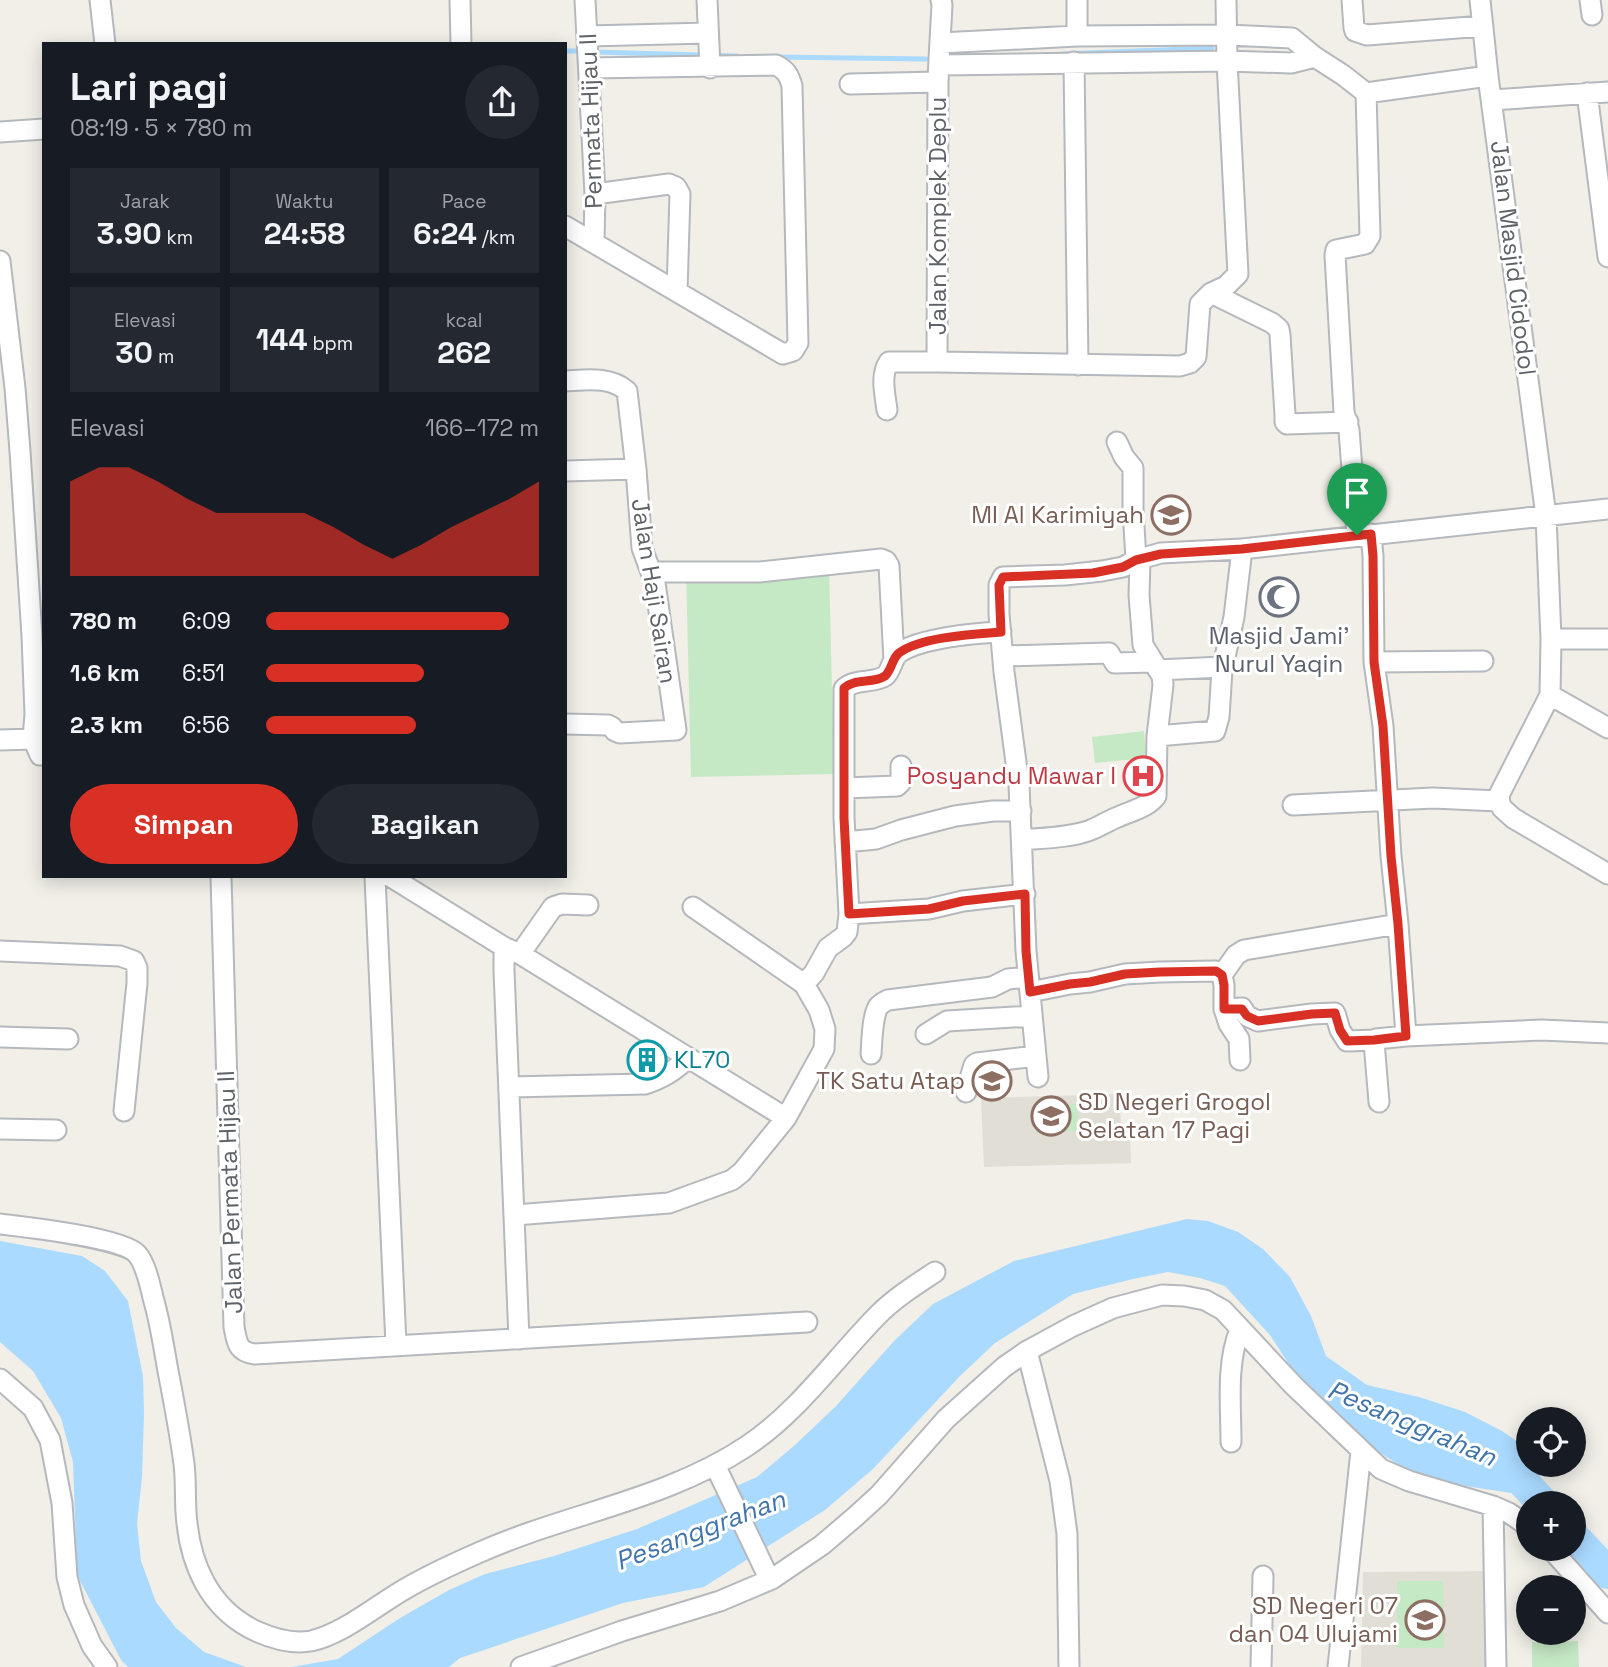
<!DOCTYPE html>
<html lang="id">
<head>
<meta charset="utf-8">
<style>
  body { margin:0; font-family:"Space Grotesk",sans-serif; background:#242831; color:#f1f3f6; height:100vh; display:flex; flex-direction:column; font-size:26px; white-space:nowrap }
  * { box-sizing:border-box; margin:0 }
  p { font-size:23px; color:#9ea1a6 }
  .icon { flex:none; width:38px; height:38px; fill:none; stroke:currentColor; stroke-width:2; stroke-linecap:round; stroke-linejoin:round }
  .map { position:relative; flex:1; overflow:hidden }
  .sheet { position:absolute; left:42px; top:42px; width:525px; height:836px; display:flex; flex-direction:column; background:#171b24; border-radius:0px; box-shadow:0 4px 18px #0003 }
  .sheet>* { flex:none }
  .fabs { position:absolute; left:1516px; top:1407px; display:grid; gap:14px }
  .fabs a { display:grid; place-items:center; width:70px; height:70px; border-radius:50%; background:#171b24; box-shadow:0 4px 18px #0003; font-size:35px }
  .pin { position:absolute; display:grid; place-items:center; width:60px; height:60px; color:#fff; margin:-72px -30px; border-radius:50% 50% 50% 0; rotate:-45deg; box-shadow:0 0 7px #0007 }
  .pin .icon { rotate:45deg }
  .round { display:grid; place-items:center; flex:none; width:74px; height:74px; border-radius:37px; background:#242831 }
  .headline { display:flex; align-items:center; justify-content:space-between; height:119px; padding:0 28px }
  h1 { font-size:38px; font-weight:800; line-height:52px }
  .metrics { display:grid; grid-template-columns:repeat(3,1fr); gap:10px; height:119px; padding:7px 28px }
  .metrics div { display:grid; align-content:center; border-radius:0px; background:#242831; text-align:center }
  .metrics b { font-size:30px; font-weight:800 }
  .metrics small { font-size:19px; font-weight:400 }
  .metrics p { font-size:19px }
  .chart { height:196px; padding:14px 28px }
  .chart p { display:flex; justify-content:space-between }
  .chart svg { width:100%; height:126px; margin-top:7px; fill:#d93025; opacity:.7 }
  .primary-button { display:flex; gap:14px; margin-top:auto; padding:14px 28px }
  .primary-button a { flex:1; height:80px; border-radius:42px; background:#d93025; color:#fff; font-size:28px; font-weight:800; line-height:80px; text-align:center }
  .primary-button a+a { background:#242831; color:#f1f3f6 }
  ul { padding:0 28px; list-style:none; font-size:23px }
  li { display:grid; grid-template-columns:112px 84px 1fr; align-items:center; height:52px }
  li i { height:18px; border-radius:9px; background:#d93025 }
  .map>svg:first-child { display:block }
  .education { fill:#e1ded6 }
  .green { fill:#c5e8c5 }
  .water { fill:#aadaff }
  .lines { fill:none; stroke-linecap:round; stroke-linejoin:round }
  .stream { stroke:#aadaff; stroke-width:5 }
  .river { stroke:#aadaff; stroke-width:32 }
  .minor-casing { stroke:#b5b8bc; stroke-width:23 }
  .minor { stroke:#fff; stroke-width:19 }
  .route-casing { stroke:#fff; stroke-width:14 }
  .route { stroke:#d93025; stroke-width:9 }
  .labels { text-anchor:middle; stroke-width:6; stroke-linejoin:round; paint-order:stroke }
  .street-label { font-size:24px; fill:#5f6368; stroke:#fff }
  .education-label { font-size:24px; fill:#785e54; stroke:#fff; text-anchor:end }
  .worship-label { font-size:24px; fill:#5b616d; stroke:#fff }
  .health-label { font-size:24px; fill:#be3a42; stroke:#fff; text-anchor:end }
  .culture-label { font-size:24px; fill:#0d838f; stroke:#fff; text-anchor:start }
  .water-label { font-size:26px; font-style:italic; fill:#4174aa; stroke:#fff }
</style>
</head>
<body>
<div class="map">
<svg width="1608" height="1667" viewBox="0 0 1608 1667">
  <rect width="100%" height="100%" fill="#f1efe8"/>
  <path class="education" d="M1120,1094l1,39h9l1,30 -147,4 -3,-69z
    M1488,1571l-1,96h-126l2,-95z"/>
  <path class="green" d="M829,566l5,208 -143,3 -5,-208z
    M1144,731l2,27 -51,5 -3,-26z
    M1077,1104l1,27 -42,2 -2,-27z
    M1397,1581h46l1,67h-47z
    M1578,1641l1,26h-47v-25z"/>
  <path class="water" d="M1187,1219l21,2 30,11 25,17 27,28 21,39 15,40 41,29 52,12 46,15 37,19 26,18v16h21l-25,30 -78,-12 -29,-6 -47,-31 -74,-71 -26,-40 -45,-49 -25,-8 -32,-6 -35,7 -60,15 -78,49 -36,34 -86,92 -48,41 -121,77 -81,16 -163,55 -11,9h-157l46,-8 62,-41 49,-28 36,-16 69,-18 83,-27 120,-52 38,-32 41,-39 59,-66 38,-36 81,-43z
    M0,1241l82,15 23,15 23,30 15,75 1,37 -2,64 -5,47 4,37 15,41 20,26 28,24 42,15h-118l-7,-7 -46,-89h2l-4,-109 -12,-44 -28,-47 -33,-29z"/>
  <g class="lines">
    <path class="stream" d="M565,51h18
      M593,52l144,4
      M1062,54l150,-6
      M775,57l151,2"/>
    <path class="river" d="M1501,1459l42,44
      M1573,1536l35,37"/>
    <g class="minor-casing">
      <path id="minor" d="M100,0l5,44
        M460,0l1,44
        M585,0l10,194 -1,47
        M707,0l3,68
        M1226,0l1,61 64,2 24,-6 28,18 23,18 122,-17
        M1352,0l2,28 1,3 12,4 116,-9
        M1480,0l8,76 58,440 5,123 -1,56 -50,98 -1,8
        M1590,0l2,15
        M588,36l120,-3
        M1077,36v-36
        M940,43l137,-7 150,-1 65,3 23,19
        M1074,62l4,303
        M939,65l288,-4 11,213 -12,12 -15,7 -11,11 -4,53 -6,6 -10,3 -243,-4 1,-280 1,-23 3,-54 -1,-5
        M850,84l88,-2
        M1587,93l21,164
        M1492,100l116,-8
        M0,132l44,-3
        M595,194l74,-10 7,3 4,7 -3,97
        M565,226l218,128 10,-3 5,-8 -6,-257c-3,-11 -6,-16 -16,-21l-187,3
        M0,261l15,127 5,63 12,185 3,78 -2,25
        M1211,293l61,30 7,6 1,6 5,80v7l2,2 61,-2
        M565,381c21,-1 45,-5 62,10l9,78 6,79 13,35 21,147 -56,3 -5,-2 -3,-4 -4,-2 -43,-1
        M887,410c-2,-16 -7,-35 2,-48h48
        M1117,442l7,15 9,11v41l3,51
        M565,471l71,-2
        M1371,534l2,22 1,106 9,64 8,130 7,68 8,112
        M1357,535l-8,-105 -5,-18 -9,-157 1,-5 29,-6 5,-8 -4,-143
        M651,572h109l121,-13 5,2 3,5 5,94
        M1551,639h57
        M1003,656l106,-3 6,10 38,-1
        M1374,662l109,-1
        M1158,670l64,-3
        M1550,695l58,33
        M1157,736l58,-5 4,-14 3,-47 12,-53 8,-68
        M0,740l33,-1 7,16h4
        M845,788l52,-2 4,-4v-16
        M1499,801l3,7 11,10 95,56
        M1293,805l140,-7 66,3
        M1022,840c21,-2 45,-2 66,-9 10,-3 19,-10 30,-14 13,-6 29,-9 38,-21l1,-60 6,-51 -1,-9 -19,-31 -4,-50 1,-36
        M845,842l31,-3 25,-9 54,-14 38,-5h28
        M221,877l13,450c3,15 3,25 21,27l552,-32
        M375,877l21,468
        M391,877l113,70 16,7 266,164
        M849,914l80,-5 34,-8 62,-7
        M504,947v24l15,368
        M0,951l120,5 14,5 3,7v15l-13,128
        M520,954l33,-47 9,-3 26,1
        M1222,975l14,-20 8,-5 154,-26
        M804,984l10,-11 14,-25 15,-11 4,-5 2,-18 -5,-96v-129c11,-11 29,-5 41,-13 7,-6 7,-18 14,-23 21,-15 76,-20 102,-21
        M1030,992l40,-8 20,-2 35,-8 35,-2 56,-1 6,4 2,10v24l5,15 10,15 1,21
        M1224,1009l18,-1 5,8 11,5 54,-7 23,-1 5,17 7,11 28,-1
        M926,1034l21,-13 85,-5
        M0,1037l68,2
        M871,1054c1,-13 1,-36 7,-47 3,-4 6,-5 10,-7l104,-13 16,-8 20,-2
        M1038,1077l-12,-126 -7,-166 -15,-113 -5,-58v-29l4,-8 62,-2 37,-4 21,-4 13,-7 25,-7 81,-4 366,-40
        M510,1087l135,-3c18,-6 29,-13 43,-26
        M966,1092l8,-27 3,-2 59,-7
        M1379,1102l-5,-60 2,-3 30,-3 136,-6 66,3
        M0,1129l56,1
        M515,1215l154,-12 63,-23 10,-8 44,-54 38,-69 1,-20 -6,-19 -15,-26 -111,-77
        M0,1224c26,3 123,14 137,30 10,11 14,37 18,51 6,22 9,44 13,66 6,31 12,62 16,93 2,16 1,32 2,48 3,51 23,98 72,120 16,7 36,12 53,9 32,-7 66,-36 94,-52 24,-14 48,-25 73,-36 89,-40 186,-52 269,-107 51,-34 87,-86 129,-129 17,-18 38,-31 59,-45
        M1027,1351l33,130 7,53 2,133
        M0,1379l33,29 17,32 12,63 5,74 7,28 18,41 15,21
        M1231,1442c0,-34 -5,-80 9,-112
        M715,1465l50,105 7,9
        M1493,1506l3,161
        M1551,1549l57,64
        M521,1667l101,-36 98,-30 52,-22 50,-34 34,-29 23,-21 67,-76 58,-52 23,-16 46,-25 40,-18 49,-13 22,1 21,4 18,10 71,76 87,83 28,12 84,25 16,7 19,13
        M1261,1667l2,-91
        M1338,1667l23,-216"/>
    </g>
    <use href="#minor" class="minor"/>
  </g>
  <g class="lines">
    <g class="route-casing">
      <path id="route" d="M1371,534l2,22 1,106 9,64 8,130 7,68 8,112 -32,4 -27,1 -7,-11 -5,-17 -23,1 -54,7 -11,-5 -5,-7h-18v-24l-2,-10 -6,-4 -56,1 -35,2 -35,8 -20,2 -40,8 -4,-41 -1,-57 -62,7 -34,8 -80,5 -5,-96v-130c11,-10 29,-4 41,-12 7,-6 7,-18 14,-23 21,-16 76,-19 102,-21l-2,-47 4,-8 90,-4 30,-6 13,-7 25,-6 81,-5z"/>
    </g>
    <use href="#route" class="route"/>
  </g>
  <defs>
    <g id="school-ring" transform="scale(2.0125)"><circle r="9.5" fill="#fff" stroke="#8d6e63" stroke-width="1.5"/><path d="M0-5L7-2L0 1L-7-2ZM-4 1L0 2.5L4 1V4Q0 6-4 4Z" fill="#8d6e63"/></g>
    <g id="mosque-ring" transform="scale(2.0125)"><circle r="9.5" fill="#fff" stroke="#6b7280" stroke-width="1.5"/><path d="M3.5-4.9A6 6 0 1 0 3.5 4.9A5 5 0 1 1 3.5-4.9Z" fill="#6b7280"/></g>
    <g id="hospital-ring" transform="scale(2.0125)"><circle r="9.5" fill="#fff" stroke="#e0444e" stroke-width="1.5"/><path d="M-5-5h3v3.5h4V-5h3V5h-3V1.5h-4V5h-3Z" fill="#e0444e"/></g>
    <g id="building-ring" transform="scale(2.0125)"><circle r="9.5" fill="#fff" stroke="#0f9aa8" stroke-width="1.5"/><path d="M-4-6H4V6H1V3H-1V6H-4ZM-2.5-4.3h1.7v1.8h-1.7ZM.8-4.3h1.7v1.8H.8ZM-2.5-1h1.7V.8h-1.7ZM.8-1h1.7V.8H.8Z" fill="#0f9aa8"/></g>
  </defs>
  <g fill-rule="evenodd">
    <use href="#school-ring" x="1171" y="515"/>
    <use href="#mosque-ring" x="1279" y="597"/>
    <use href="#hospital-ring" x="1143" y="776"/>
    <use href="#building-ring" x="647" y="1060"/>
    <use href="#school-ring" x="992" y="1081"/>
    <use href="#school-ring" x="1051" y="1116"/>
    <use href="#school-ring" x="1425" y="1620"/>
  </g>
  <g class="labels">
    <g class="street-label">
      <text transform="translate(591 121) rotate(-92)" y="8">Permata Hijau II</text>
      <text transform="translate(938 216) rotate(-90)" y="8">Jalan Komplek Deplu</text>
      <text transform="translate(1513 258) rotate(83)" y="8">Jalan Masjid Cidodol</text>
      <text transform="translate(654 591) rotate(81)" y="8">Jalan Haji Sairan</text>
      <text transform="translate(230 1192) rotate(-92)" y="8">Jalan Permata Hijau II</text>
    </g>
    <g class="education-label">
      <text x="1144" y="523">MI Al Karimiyah</text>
      <text x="965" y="1089">TK Satu Atap</text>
      <text x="1078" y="1110" text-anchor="start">SD Negeri Grogol<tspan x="1078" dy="28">Selatan 17 Pagi</tspan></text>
      <text x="1398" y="1614">SD Negeri 07<tspan x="1398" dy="28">dan 04 Ulujami</tspan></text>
    </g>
    <g class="worship-label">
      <text x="1279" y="644">Masjid Jami'<tspan x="1279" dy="28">Nurul Yaqin</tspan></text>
    </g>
    <g class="health-label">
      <text x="1116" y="784">Posyandu Mawar I</text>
    </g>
    <g class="culture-label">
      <text x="674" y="1068">KL70</text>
    </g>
    <g class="water-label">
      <text transform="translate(1412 1423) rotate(23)" y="9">Pesanggrahan</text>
      <text transform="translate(700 1530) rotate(-21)" y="9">Pesanggrahan</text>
    </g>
  </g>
</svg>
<div class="fabs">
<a><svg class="icon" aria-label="locate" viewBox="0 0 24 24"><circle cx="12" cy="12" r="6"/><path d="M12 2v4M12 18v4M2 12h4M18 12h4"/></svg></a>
<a>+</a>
<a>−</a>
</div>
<div class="pin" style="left:1357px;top:535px;background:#1e9e55"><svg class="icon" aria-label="arrive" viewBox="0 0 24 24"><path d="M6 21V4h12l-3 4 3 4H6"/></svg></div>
<section class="sheet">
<div class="headline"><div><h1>Lari pagi</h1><p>08:19 · 5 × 780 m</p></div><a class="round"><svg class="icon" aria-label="share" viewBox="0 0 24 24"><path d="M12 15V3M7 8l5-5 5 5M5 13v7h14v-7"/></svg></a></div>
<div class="metrics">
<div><p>Jarak</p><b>3.90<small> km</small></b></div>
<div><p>Waktu</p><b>24:58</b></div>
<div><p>Pace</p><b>6:24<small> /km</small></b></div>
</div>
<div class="metrics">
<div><p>Elevasi</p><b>30<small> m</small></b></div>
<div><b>144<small> bpm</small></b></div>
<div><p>kcal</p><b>262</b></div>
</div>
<div class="chart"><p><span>Elevasi</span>166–172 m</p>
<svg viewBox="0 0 160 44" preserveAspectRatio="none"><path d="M0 44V11L10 6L20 6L30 11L40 17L50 22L60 22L70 22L80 22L90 27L100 33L110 38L120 33L130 27L140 22L150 17L160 11V44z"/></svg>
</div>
<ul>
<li><b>780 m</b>6:09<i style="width:89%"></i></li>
<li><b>1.6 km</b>6:51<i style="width:58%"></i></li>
<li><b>2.3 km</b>6:56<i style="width:55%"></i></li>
</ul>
<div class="primary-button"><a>Simpan</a><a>Bagikan</a></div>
</section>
</div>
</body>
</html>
